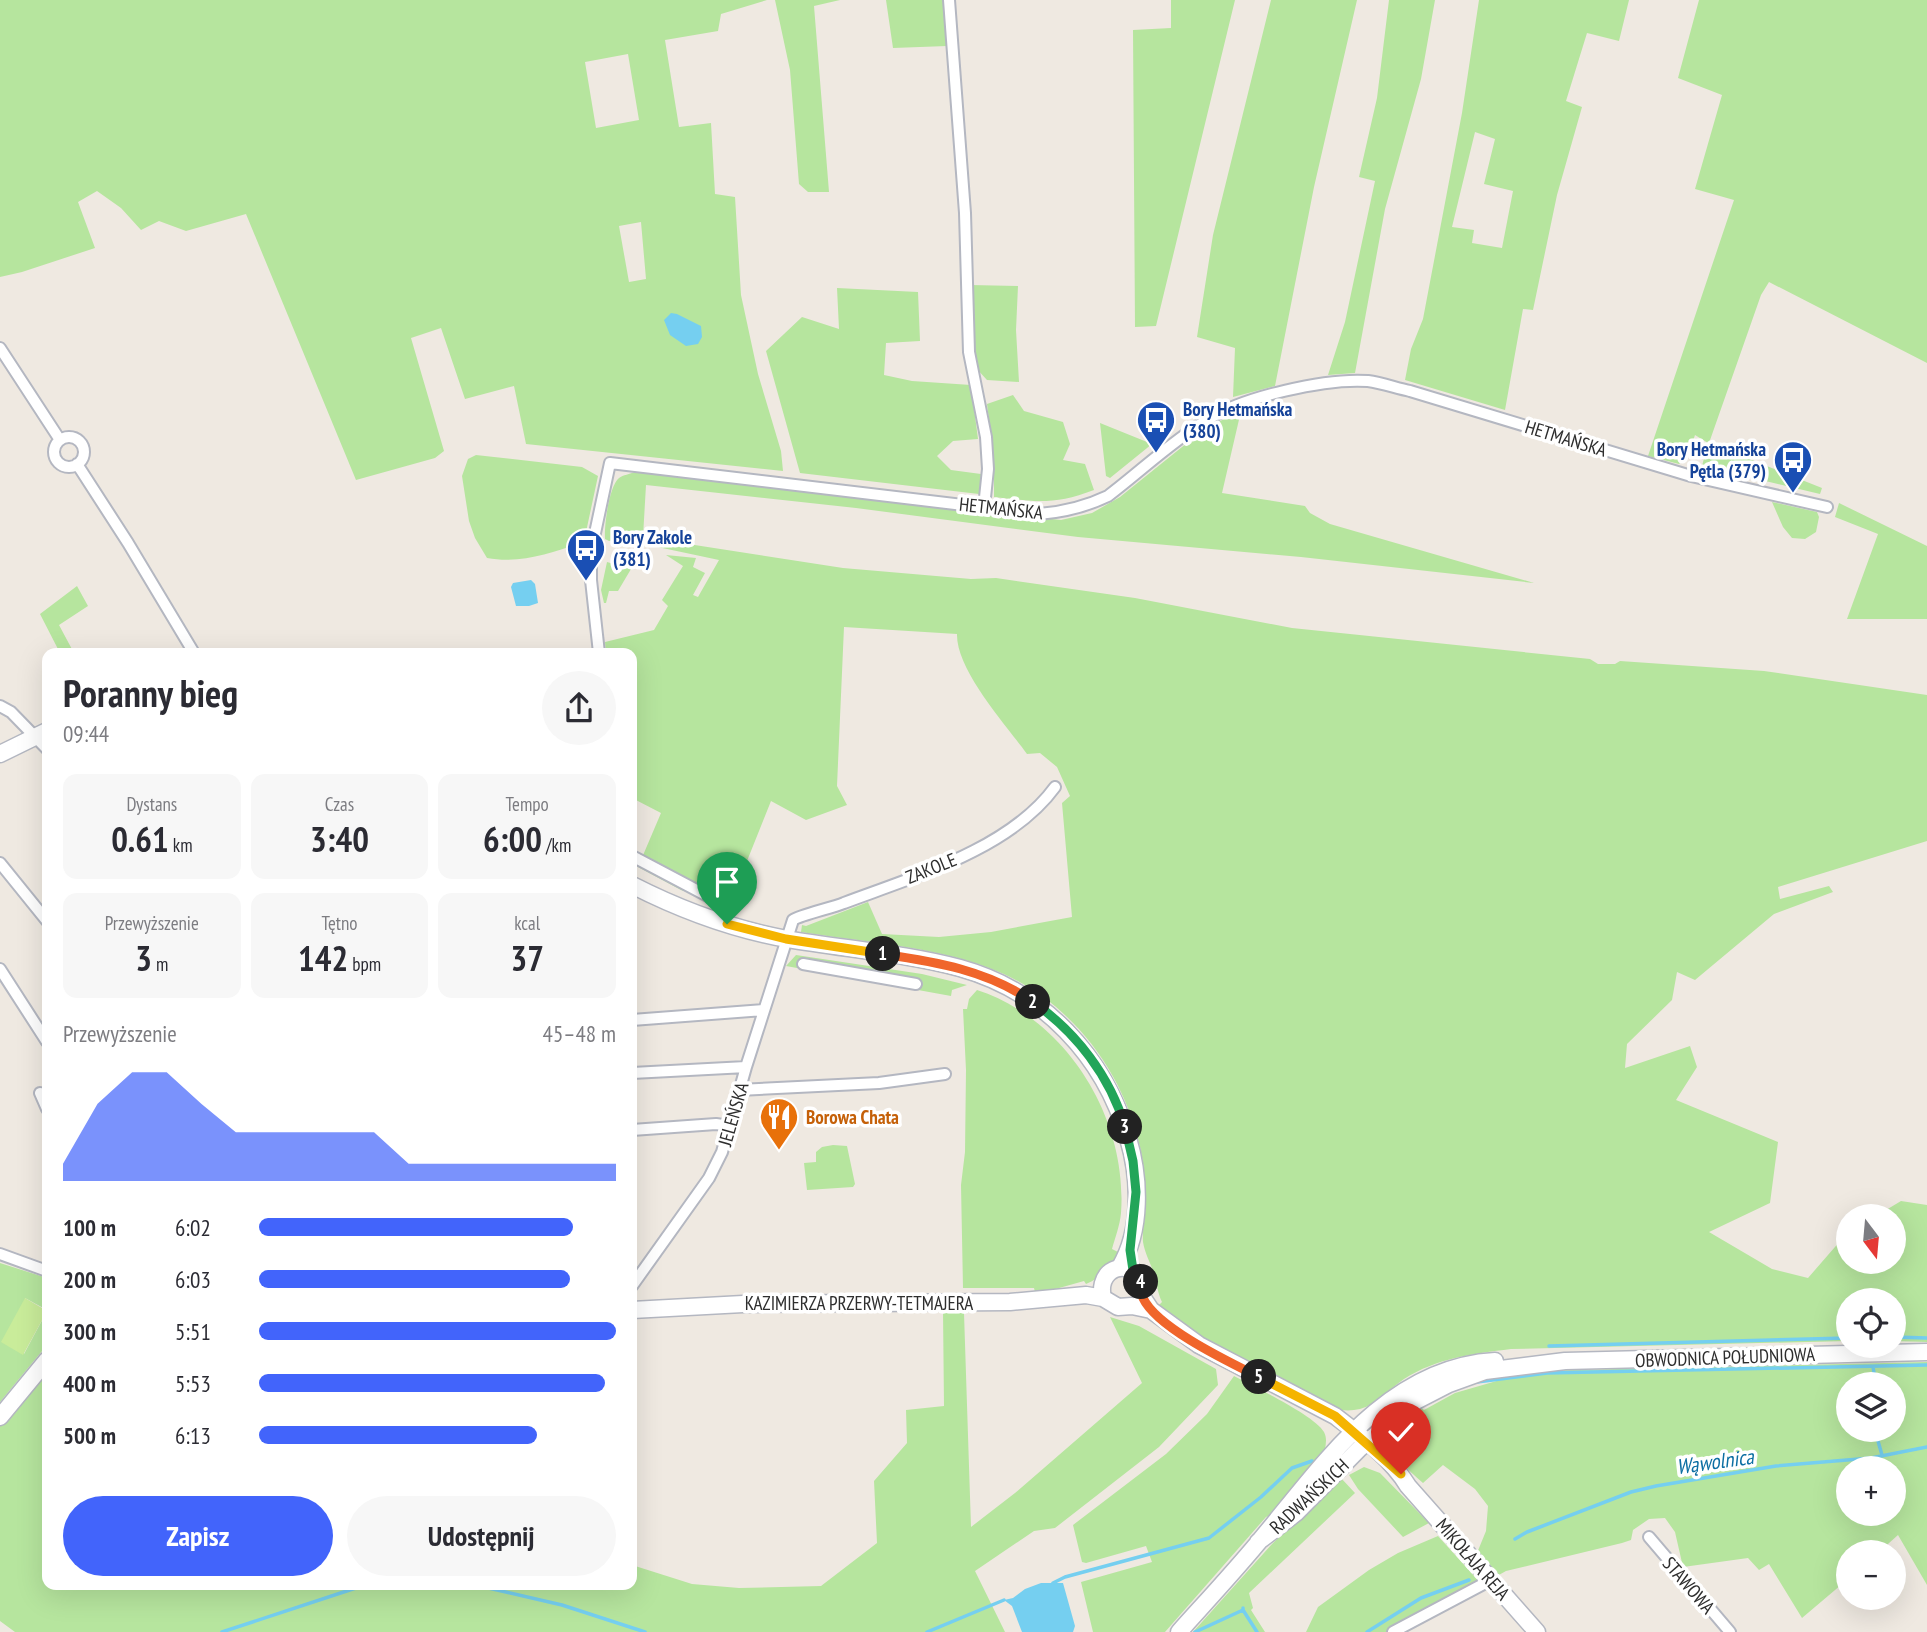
<!DOCTYPE html>
<html lang="pl">
<head>
<meta charset="utf-8">
<style>
  body { margin:0; font-family:"PT Sans Narrow",sans-serif; background:#f7f7f7; color:#2b2b33; height:100vh; display:flex; flex-direction:column; font-size:26px; white-space:nowrap }
  * { box-sizing:border-box; margin:0 }
  p { font-size:23px; color:#7c7c81 }
  .icon { flex:none; width:38px; height:38px; fill:none; stroke:currentColor; stroke-width:2; stroke-linecap:round; stroke-linejoin:round }
  .map { position:relative; flex:1; overflow:hidden }
  .drawer { position:absolute; left:42px; top:648px; width:595px; height:942px; display:flex; flex-direction:column; background:#fff; border-radius:14px; box-shadow:0 7px 28px #0002 }
  .drawer>* { flex:none }
  .needle { width:46px; rotate:164deg }
  .fabs { position:absolute; left:1836px; top:1204px; display:grid; gap:14px }
  .fabs a { display:grid; place-items:center; width:70px; height:70px; border-radius:50%; background:#fff; box-shadow:0 7px 28px #0002; font-size:35px }
  .pin { position:absolute; display:grid; place-items:center; width:60px; height:60px; color:#fff; margin:-72px -30px; border-radius:50% 50% 50% 0; rotate:-45deg; box-shadow:0 0 7px #0007 }
  .pin .icon { rotate:45deg }
  .km { position:absolute; width:35px; height:35px; margin:-18px; border-radius:50%; background:#222; color:#fff; font-size:19px; line-height:35px; text-align:center }
  .round { display:grid; place-items:center; flex:none; width:74px; height:74px; border-radius:37px; background:#f7f7f7 }
  .head { display:flex; align-items:center; justify-content:space-between; height:119px; padding:0 21px }
  h1 { font-size:38px; font-weight:700; line-height:52px }
  .stats { display:grid; grid-template-columns:repeat(3,1fr); gap:10px; height:119px; padding:7px 21px }
  .stats div { display:grid; align-content:center; border-radius:14px; background:#f7f7f7; text-align:center }
  .stats b { font-size:35px; font-weight:700 }
  .stats small { font-size:19px; font-weight:400 }
  .stats p { font-size:19px }
  .chart { height:196px; padding:14px 21px }
  .chart p { display:flex; justify-content:space-between }
  .chart svg { width:100%; height:126px; margin-top:7px; fill:#4264fb; opacity:.7 }
  .action { display:flex; gap:14px; margin-top:auto; padding:14px 21px }
  .action a { flex:1; height:80px; border-radius:42px; background:#4264fb; color:#fff; font-size:28px; font-weight:700; line-height:80px; text-align:center }
  .action a+a { background:#f7f7f7; color:#2b2b33 }
  ul { padding:0 21px; list-style:none; font-size:23px }
  li { display:grid; grid-template-columns:112px 84px 1fr; align-items:center; height:52px }
  li i { height:18px; border-radius:9px; background:#4264fb }
  .map>svg:first-child { display:block }
  .green { fill:#b6e59e; fill-rule:evenodd }
  .pitch { fill:#c9ec9a }
  .water { fill:#75cff0 }
  .lines { fill:none; stroke-linecap:round; stroke-linejoin:round }
  .stream { stroke:#75cff0; stroke-width:3.5 }
  .street-casing { stroke:#b4b7c1; stroke-width:14 }
  .secondary-casing { stroke:#b4b7c1; stroke-width:19 }
  .street { stroke:#fff; stroke-width:10 }
  .secondary { stroke:#fff; stroke-width:16 }
  .split-1-casing { stroke:#fff; stroke-width:14 }
  .split-2-casing { stroke:#fff; stroke-width:14 }
  .split-3-casing { stroke:#fff; stroke-width:14 }
  .split-4-casing { stroke:#fff; stroke-width:14 }
  .split-5-casing { stroke:#fff; stroke-width:14 }
  .split-6-casing { stroke:#fff; stroke-width:14 }
  .split-1 { stroke:#f5b400; stroke-width:9 }
  .split-2 { stroke:#f0652b; stroke-width:9 }
  .split-3 { stroke:#22a559; stroke-width:9 }
  .split-4 { stroke:#22a559; stroke-width:9 }
  .split-5 { stroke:#f0652b; stroke-width:9 }
  .split-6 { stroke:#f5b400; stroke-width:9 }
  .labels { text-anchor:middle; stroke-width:7; stroke-linejoin:round; paint-order:stroke }
  .transit-label { font-size:19px; font-weight:bold; fill:#164399; stroke:#fff; text-anchor:start }
  .street-label { font-size:19px; fill:#2e2e2e; stroke:#fff }
  .food-label { font-size:19px; font-weight:bold; fill:#c56008; stroke:#fff; text-anchor:start }
  .water-label { font-size:21px; font-style:italic; fill:#0d6fa3; stroke:#fff }
</style>
</head>
<body>
<div class="map">
<svg width="1927" height="1632" viewBox="0 0 1927 1632">
  <rect width="100%" height="100%" fill="#efe9e1"/>
  <path class="green" d="M0,0h767l-46,14 -3,17 -53,9 14,87 32,-4 4,71 20,3 6,98 17,79 23,77 2,20 -257,-27 -12,-58 -49,13 -24,-71 -30,10 33,113 -9,7 -79,22 -110,-266 -60,17 -27,-10 -18,9 -20,-22 -24,-17 -19,11 17,46 -73,24 -22,5zM628,54l11,66 -43,8 -11,-66zM641,222l5,57 -17,3 -10,-56z
    M775,0h65l-26,6 15,186h-21l-9,-8 -9,-114z
    M886,0h57l4,46 -54,2z
    M1171,0h64l-79,326 -21,1 -2,-297 38,-2z
    M1271,0h86l-43,187 -39,199 -42,11 2,-49 -38,-11 16,-102z
    M1389,0h46l-14,79 -36,130 -30,164 -27,2 17,-53 30,-141 -16,-4 18,-79z
    M1479,0h150l-10,41 -32,-8 -21,68 16,6 -25,88 -24,115 -10,-1 -18,101 -100,-30 6,-31 12,-30 39,-206zM1475,132l20,7 -11,45 29,7 -11,57 -30,-5 2,-13 -22,-3z
    M1699,0h228v363l-158,-81 -8,13 -52,148 113,45 -2,6 -118,-28 6,-23 -13,-8c-4,12 -5,21 -16,29l-31,-8 86,-256 -39,-11 27,-94 -44,-17z
    M970,285l48,1 -2,44 3,52 -32,-2 -11,-12z
    M837,288l81,4 2,49 -34,2 -2,32 28,6 59,4 7,54 -25,2 -16,15 14,14 30,4 -2,20 -179,-21 -34,-122 36,-34 37,12z
    M1013,395l11,16 39,11 7,22 -7,16 22,4 9,26c-39,15 -59,12 -100,7v-37l-7,-56z
    M1241,411l-19,82 83,13 5,7 20,11 204,59 -233,-26 -223,-20 -222,-29 -210,-23 -3,52 200,31 128,11 25,-1 139,20 157,30 298,31 8,5h17l5,-3 144,10 163,24v146l-149,46 2,12 49,-13 4,6 -59,22 -79,66 -18,-8 -5,28 -45,44 -2,24 65,-22 7,21 -21,33 102,42 -8,61 -61,29 63,37 36,9 40,-46v30h46v-46h-18l25,-15 26,4v137l-33,-1v-41h-46v41l-337,8c-39,5 -74,9 -107,30 -15,10 -26,25 -44,30 -9,2 -18,2 -26,-1 -15,-6 -29,-17 -42,-24 -49,-26 -92,-40 -133,-79l3,-3c-4,-8 -5,-17 -7,-26 -4,-12 -10,-22 -12,-34 -1,-12 2,-25 3,-37 0,-19 -2,-40 -6,-58 -18,-80 -73,-150 -151,-179 -58,-22 -127,-26 -188,-36l1,-7 4,1 62,-24 14,32 57,3 52,-5 81,-15 -10,-114 8,-7 -13,-29 -17,-14 -13,1c-21,-29 -71,-84 -70,-120l-113,-7 -7,159 10,19 -41,15 -35,-19 -42,105 -48,-16 -43,-23 23,-54 -29,-15v-145h-26l-1,-11 49,-12 14,-24 -6,-6 21,-34 -17,-11 30,3 -3,9 12,6 -12,22 5,2 21,-37 -99,-21 -11,2 -4,-2c-1,-13 4,-53 14,-61 4,-3 11,-4 16,-6l426,48 31,-7 28,-16 67,-54 29,-20z
    M1100,423l52,21 -42,34 -4,-2z
    M476,455l106,12 16,9 -12,56 -6,11c-31,11 -61,21 -93,15l-12,-20 -6,-17 -7,-45 6,-17z
    M1772,502l45,10 2,5 -3,15 -11,7 -13,-1 -9,-11z
    M1839,503l88,43v73h-80l31,-85 -43,-17z
    M607,562l24,7 -13,22h-9l-3,12h-2l-3,-13z
    M77,586l11,20 -29,19 15,28h-14l-20,-39z
    M796,955l126,19 45,11 -15,5 -1,6 -165,-30z
    M977,990c90,29 151,129 144,223 -1,12 -6,25 -9,36l8,4c-6,13 -21,26 -34,31l-2,-3 -32,9 -17,2 -1,-4h-71l-2,-103 4,-33 1,-82 -3,-61h4l2,-10z
    M833,1145l14,1 8,38 -2,3 -46,3 -3,-27 12,-1v-10l6,-5z
    M0,1263l47,15v32l-22,-12 -1,56 23,-43v34l-47,57z
    M943,1311l21,2 7,214 44,-34 127,-110 -32,-66 29,9 77,43 2,16 -59,62 -104,81 -21,3 -59,40 30,61h-990l-15,-11v-196l47,-56v215h585v-19l60,19 47,4 82,-2 56,-43 -3,-62 33,-38 -1,-33 38,-4z
    M1927,1362v223l-29,-50 -19,17h-31v27l-46,39 -33,-54 -10,6 -11,-12 -65,9 -8,-35 -10,-14 -16,1 -16,11 -2,10 -9,3 -116,28 -9,5 -20,-23 9,-22 2,-25 -13,-17 -32,-24 -20,18c-34,-29 -42,-46 -3,-76l4,3 31,-17 76,-22zM1848,1384h46v46h-46zM1848,1468h46v46h-46z
    M1234,1376c20,11 80,39 90,56 3,6 2,11 1,17l-52,65 -7,3 -101,115h-72l-12,-50 71,-20 -6,-16 -60,17 -4,-1 -9,-37 93,-71 41,-40z
    M1364,1467l16,6 49,50 -26,14 -45,-48 -9,-14z
    M1341,1478l14,15 -106,100 4,15 -2,2 14,22h-72l80,-89z
    M1438,1536l47,52 -85,44h-94l12,-25 51,-37 29,-17z"/>
  <path class="pitch" d="M25,1298l22,13 -24,44 -22,-13z"/>
  <path class="water" d="M671,313l6,1 24,12 1,11 -4,7 -12,2 -16,-11 -6,-15z
    M531,580l4,4 3,19 -9,3h-13l-5,-19 2,-4z
    M1041,1583h22l12,43 -2,6h-51l-10,-26 -8,-6 9,-2 12,-9z"/>
  <g class="lines">
    <path class="stream" d="M1894,1337l33,1
      M1549,1346l299,-8
      M1873,1367l3,17
      M1477,1382l70,-9 380,-8
      M1878,1430v11l4,14
      M1515,1539l12,-7 104,-40 25,-6 120,-20 95,-8 56,-11
      M1053,1583l12,-6 144,-39 52,-41 31,-29 20,-7
      M471,1584l91,21 83,27
      M1243,1610l14,22
      M222,1632l146,-48
      M927,1632l77,-32
      M1195,1632l48,-22v-2
      M1367,1632l54,-34 48,-18"/>
    <g class="street-casing">
      <path id="street" d="M949,0l16,213 4,139 17,85 2,32 -4,38
        M0,348l60,92
        M54 452a15 15 0 1 1 30 0a15 15 0 1 1-30 0Z
        M77,464l51,79 66,110
        M599,653l-8,-73v-28l19,-89 429,51c26,-2 46,-7 69,-18 33,-25 64,-55 99,-76 36,-23 118,-42 161,-39 14,2 28,7 42,10l281,85 136,31
        M0,706l11,6 36,37
        M632,856l89,47 5,-1 6,-11
        M0,863l47,58
        M803,964l113,20
        M0,969l47,73
        M632,1020l132,-10
        M632,1073l114,-6
        M739,1090l140,-7 66,-9
        M40,1093l7,16
        M632,1130l84,-6 14,2
        M0,1254l47,17
        M632,1286l77,-108 13,-26 24,-85 47,-147c7,-5 39,-12 51,-17 69,-26 166,-54 211,-116
        M1649,1537l81,95
        M1393,1632l98,-52"/>
    </g>
    <g class="secondary-casing">
      <path id="secondary" d="M0,754l47,-23
        M632,885c49,25 100,44 155,54 57,10 117,14 173,29 83,23 144,88 168,170 12,40 14,92 -8,129
        M1133,1270c-20,-8 -35,7 -30,28l15,9 14,-1 19,4
        M1141,1295l10,15 48,35 136,71c26,20 56,42 73,70l129,146
        M632,1310l111,-6 267,-2 76,-7 17,3
        M0,1417l47,-57
        M1394,1465c-7,-20 -6,-27 1,-47
        M1258,1542l38,-29 63,-64 57,-48 33,-17 36,-13 80,-10 362,-9
        M1179,1632c26,-29 53,-58 78,-88 64,-76 129,-177 238,-183"/>
    </g>
    <use href="#street" class="street"/>
    <use href="#secondary" class="secondary"/>
  </g>
  <g class="lines">
    <g class="split-1-casing">
      <path id="split-1" d="M727,924l59,15 97,15"/>
    </g>
    <g class="split-2-casing">
      <path id="split-2" d="M883,954c53,8 104,16 150,48"/>
    </g>
    <g class="split-3-casing">
      <path id="split-3" d="M1033,1002c43,30 77,74 92,125"/>
    </g>
    <g class="split-4-casing">
      <path id="split-4" d="M1125,1127l8,34 3,31 -6,58 3,20 8,12"/>
    </g>
    <g class="split-5-casing">
      <path id="split-5" d="M1141,1282c1,5 0,11 2,16 14,30 86,64 116,79"/>
    </g>
    <g class="split-6-casing">
      <path id="split-6" d="M1259,1377l76,39 66,58"/>
    </g>
    <use href="#split-1" class="split-1"/>
    <use href="#split-2" class="split-2"/>
    <use href="#split-3" class="split-3"/>
    <use href="#split-4" class="split-4"/>
    <use href="#split-5" class="split-5"/>
    <use href="#split-6" class="split-6"/>
  </g>
  <defs>
    <g id="bus-pin" transform="scale(2.0125)"><path d="M0 17L-7.5 6A9.5 9.5 0 1 1 7.5 6Z" fill="#1a4fb4" stroke="#fff"/><path d="M-5-6H5V4H4V6H2V4H-2V6H-4V4H-5ZM-3.5-4V0h7V-4ZM-3.5 1.2v1.5H-2V1.2ZM2 1.2v1.5H3.5V1.2Z" fill="#fff"/></g>
    <g id="restaurant-pin" transform="scale(2.0125)"><path d="M0 17L-7.5 6A9.5 9.5 0 1 1 7.5 6Z" fill="#e8710a" stroke="#fff"/><path d="M-5-6h1v4h1v-4h1v4h1v-4h1v5L-1.5 .5V6h-2V.5L-5-1ZM5-6V6H3V1.5H1.5Q1.5-4 5-6Z" fill="#fff"/></g>
  </defs>
  <g fill-rule="evenodd">
    <use href="#bus-pin" x="1156" y="420"/>
    <use href="#bus-pin" x="1793" y="460"/>
    <use href="#bus-pin" x="586" y="548"/>
    <use href="#restaurant-pin" x="779" y="1117"/>
  </g>
  <g class="labels">
    <g class="transit-label">
      <text x="1183" y="416">Bory Hetmańska<tspan x="1183" dy="22">(380)</tspan></text>
      <text x="1766" y="456" text-anchor="end">Bory Hetmańska<tspan x="1766" dy="22">Pętla (379)</tspan></text>
      <text x="613" y="544">Bory Zakole<tspan x="613" dy="22">(381)</tspan></text>
    </g>
    <g class="street-label">
      <text transform="translate(1566 438) rotate(17)" y="7">HETMAŃSKA</text>
      <text transform="translate(1001 508) rotate(6)" y="7">HETMAŃSKA</text>
      <text transform="translate(931 868) rotate(-22)" y="7">ZAKOLE</text>
      <text transform="translate(733 1114) rotate(-74)" y="7">JELEŃSKA</text>
      <text x="859" y="1310">KAZIMIERZA PRZERWY-TETMAJERA</text>
      <text transform="translate(1725 1357) rotate(-2)" y="7">OBWODNICA POŁUDNIOWA</text>
      <text transform="translate(1309 1496) rotate(-43)" y="7">RADWAŃSKICH</text>
      <text transform="translate(1473 1559) rotate(49)" y="7">MIKOŁAJA REJA</text>
      <text transform="translate(1689 1585) rotate(49)" y="7">STAWOWA</text>
    </g>
    <g class="food-label">
      <text x="806" y="1124">Borowa Chata</text>
    </g>
    <g class="water-label">
      <text transform="translate(1715 1462) rotate(-8)" y="7">Wąwolnica</text>
    </g>
  </g>
</svg>
<div class="fabs">
<a><svg class="needle" viewBox="-14 -14 28 28"><path d="M0-13l5 13h-10z" fill="#e53935"/><path d="M0 13l5-13h-10z" fill="#7c7c81"/></svg></a>
<a><svg class="icon" aria-label="locate" viewBox="0 0 24 24"><circle cx="12" cy="12" r="6"/><path d="M12 2v4M12 18v4M2 12h4M18 12h4"/></svg></a>
<a><svg class="icon" aria-label="layers" viewBox="0 0 24 24"><path d="M12 4l9 5-9 5-9-5zM3 14l9 5 9-5"/></svg></a>
<a>+</a>
<a>−</a>
</div>
<div class="pin" style="left:727px;top:924px;background:#1e9e55"><svg class="icon" aria-label="arrive" viewBox="0 0 24 24"><path d="M6 21V4h12l-3 4 3 4H6"/></svg></div>
<div class="pin" style="left:1401px;top:1474px;background:#d93025"><svg class="icon" aria-label="check" viewBox="0 0 24 24"><path d="M5 12l5 5 9-10"/></svg></div>
<b class="km" style="left:883px;top:954px">1</b>
<b class="km" style="left:1033px;top:1002px">2</b>
<b class="km" style="left:1125px;top:1127px">3</b>
<b class="km" style="left:1141px;top:1282px">4</b>
<b class="km" style="left:1259px;top:1377px">5</b>
<section class="drawer">
<div class="head"><div><h1>Poranny bieg</h1><p>09:44</p></div><a class="round"><svg class="icon" aria-label="share" viewBox="0 0 24 24"><path d="M12 15V3M7 8l5-5 5 5M5 13v7h14v-7"/></svg></a></div>
<div class="stats">
<div><p>Dystans</p><b>0.61<small> km</small></b></div>
<div><p>Czas</p><b>3:40</b></div>
<div><p>Tempo</p><b>6:00<small> /km</small></b></div>
</div>
<div class="stats">
<div><p>Przewyższenie</p><b>3<small> m</small></b></div>
<div><p>Tętno</p><b>142<small> bpm</small></b></div>
<div><p>kcal</p><b>37</b></div>
</div>
<div class="chart"><p><span>Przewyższenie</span>45–48 m</p>
<svg viewBox="0 0 160 44" preserveAspectRatio="none"><path d="M0 44V38L10 17L20 6L30 6L40 17L50 27L60 27L70 27L80 27L90 27L100 38L110 38L120 38L130 38L140 38L150 38L160 38V44z"/></svg>
</div>
<ul>
<li><b>100 m</b>6:02<i style="width:88%"></i></li>
<li><b>200 m</b>6:03<i style="width:87%"></i></li>
<li><b>300 m</b>5:51<i style="width:100%"></i></li>
<li><b>400 m</b>5:53<i style="width:97%"></i></li>
<li><b>500 m</b>6:13<i style="width:78%"></i></li>
</ul>
<div class="action"><a>Zapisz</a><a>Udostępnij</a></div>
</section>
</div>
</body>
</html>
